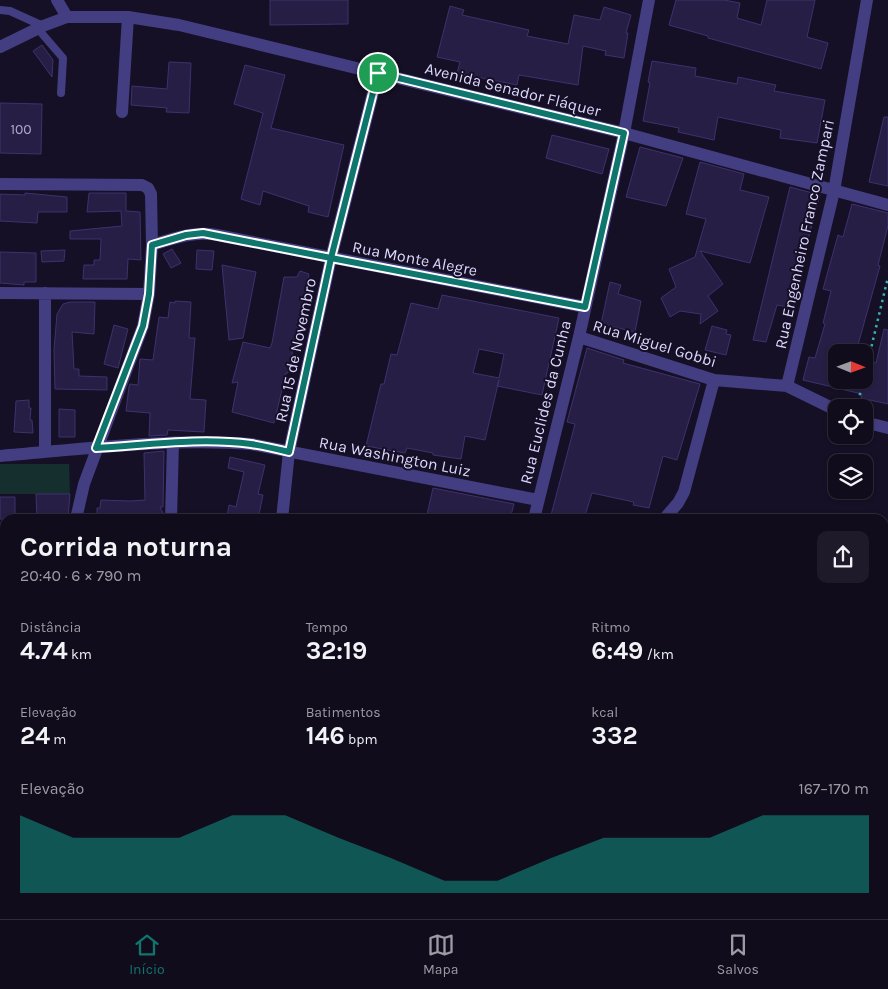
<!DOCTYPE html>
<html lang="pt">
<head>
<meta charset="utf-8">
<style>
  body { margin:0; font-family:Karla,sans-serif; background:#1e1a29; color:#f1f3f6; height:100vh; display:flex; flex-direction:column; font-size:19px; white-space:nowrap }
  * { box-sizing:border-box; margin:0 }
  p { font-size:16px; color:#9c9ba3 }
  .icon { flex:none; width:28px; height:28px; fill:none; stroke:currentColor; stroke-width:2; stroke-linecap:round; stroke-linejoin:round }
  .map { position:relative; flex:1; overflow:hidden }
  .panel { position:absolute; left:0px; top:514px; width:889px; height:406px; display:flex; flex-direction:column; background:#100c1c; border-radius:15px 15px 0 0; box-shadow:0 1px 4px #0004,0 0 0 1px #302c3b }
  .panel>* { flex:none }
  .needle { width:32px; rotate:91deg }
  .buttons { position:absolute; left:828px; top:344px; display:grid; gap:10px }
  .buttons a { display:grid; place-items:center; width:45px; height:45px; border-radius:10px; background:#100c1c; box-shadow:0 1px 4px #0004,0 0 0 1px #302c3b; font-size:25px }
  .pin { position:absolute; display:grid; place-items:center; width:42px; height:42px; color:#fff; margin:-21px; border:2px solid #fff; border-radius:50%; box-shadow:0 1px 5px #0007 }
  .round { display:grid; place-items:center; flex:none; width:52px; height:52px; border-radius:10px; background:#1e1a29 }
  .overview { display:flex; align-items:center; justify-content:space-between; height:85px; padding:0 20px }
  h1 { font-size:28px; font-weight:700; line-height:38px }
  .figures { display:grid; grid-template-columns:repeat(3,1fr); gap:8px; height:85px; padding:5px 20px }
  .figures div { display:grid; align-content:center }
  .figures b { font-size:25px; font-weight:700 }
  .figures small { font-size:14px; font-weight:400 }
  .figures p { font-size:14px }
  .chart { height:140px; padding:10px 20px }
  .chart p { display:flex; justify-content:space-between }
  .chart svg { width:100%; height:90px; margin-top:5px; fill:#0f766e; opacity:.7 }
  .menu { display:flex; justify-content:space-around; align-items:center; height:70px; border-top:1px solid #302c3b; background:#100c1c; font-size:14px; color:#9c9ba3 }
  .menu a { display:grid; justify-items:center; gap:2px }
  .menu .selected { color:#0f766e }
  .map>svg:first-child { display:block }
  .green { fill:#142f2e }
  .building { fill:#271e45; stroke:#3f316f; fill-rule:evenodd }
  .lines { fill:none; stroke-linecap:round; stroke-linejoin:round }
  .path { stroke:#37b1ad; stroke-width:2.5; stroke-dasharray:2.5 4; stroke-linecap:butt }
  .service { stroke:#433e81; stroke-width:8 }
  .minor { stroke:#433e81; stroke-width:12 }
  .tertiary { stroke:#433e81; stroke-width:12 }
  .route-casing { stroke:#fff; stroke-width:10 }
  .route { stroke:#0f766e; stroke-width:6 }
  .labels { text-anchor:middle; stroke-width:4; stroke-linejoin:round; paint-order:stroke }
  .number-label { font-size:14px; fill:#afa9cf }
  .street-label { font-size:16px; fill:#dcd7fd; stroke:#151025 }
</style>
</head>
<body>
<div class="map">
<svg width="888" height="919" viewBox="0 0 888 919">
  <rect width="100%" height="100%" fill="#151025"/>
  <path class="green" d="M0,464h69l1,30h-70z
    M888,712v150h-4v-141z
    M335,915h522v4h-518z"/>
  <path class="building" d="M270,0h78v24l-78,1z
    M676,0h48l16,3 -3,15 24,7 6,-25h48l-8,37 21,6 -7,26 -113,-31v-2l-39,-11z
    M450,6l14,4 -2,5 67,15 -2,6 41,8 6,-29 26,5 4,-13 27,8 -5,18h2l-4,25 -19,-3 1,-4 -23,-5 -5,39 -59,-10 -2,10 -60,-12 3,-11 -23,-5z
    M42,45l11,15 -1,17 -19,-26z
    M652,61l44,7 -1,8 42,8 1,-7 38,8 -2,6 51,9 -8,43 -37,-5 1,-8 -63,-13 -4,23 -36,-8 1,-4 -36,-7 7,-38 -2,-1z
    M169,62l22,1 -2,50 -23,-1 1,-4 -36,-3 1,-19 35,3z
    M245,65l40,10 -14,53 73,17 -16,72 -20,-5 1,-6 -46,-15 -3,14 -19,-6 22,-86 -29,-9z
    M0,103l42,1 -1,50 -41,-1z
    M884,117h4v69l-19,-4z
    M552,135l57,14 -7,25 -56,-16z
    M640,147l43,11 -17,48 -40,-9z
    M700,162l44,12 -4,16 29,7 -19,66 -50,-12 23,33 -15,12 10,15 -18,13 1,-10 -21,-3 -10,6 -9,-19 15,-11 -7,-18 26,-12 11,-38 -20,-5z
    M790,187l30,8 -20,74 -7,39 -16,-3 -11,37 -13,-2z
    M25,193l42,4v15h-29l-1,11 -37,-2v-27l25,1z
    M89,193h37v18l14,1 1,48 -13,-1 -1,20h-44l1,-14h10v-5h6l1,-21h-31v-8l52,-5 -1,-15 -34,1z
    M852,204l36,9v13l-10,39 2,1 -24,86h-20v28h30l5,-19 5,2 8,-34 4,1v74l-27,-6 1,-4 -59,-14 6,-23 6,1 10,-34 -2,-1 8,-32 -8,-2 15,-54 5,2z
    M172,249l9,14 -10,5 -8,-14z
    M65,250l-1,11 -22,1 -1,-11z
    M197,250l17,1 -2,19 -16,-1z
    M0,252l36,1v29h-12v3l-24,-2z
    M222,265l34,7 -13,66 -14,2z
    M300,271l9,3 -21,99h-2l-12,50 -42,-11 6,-30 -6,1 11,-41 27,6 2,-5 12,-66h13z
    M610,282l11,3 -3,9 23,7 -6,31 -34,-8z
    M442,295l117,23 -17,77 -45,-9 2,-6 -14,60 -20,-4 -4,23 -28,-4v-2l-26,-5 -2,5 -39,-7 15,-62h3l7,-30 6,1 14,-52 27,6zM479,349l25,5 -5,24 -26,-5z
    M175,301l16,1 -2,36h6l-5,61 16,1 -2,32 -36,-2 -1,5 -18,1 1,-23 -24,-2 3,-24 1,-3 8,1 2,-26 13,1 6,-43 9,1 2,-16 5,1z
    M70,302h25l-1,32 -22,-2 2,37h5v7l28,1v13l-52,-1 -1,-39 3,-36 6,-10z
    M114,325l14,4 -10,39 -14,-4z
    M712,326l15,4 -1,4 5,1 -5,20 -21,-5z
    M587,348l37,12 -1,3 77,21 -23,76 -14,-4 -14,52 -16,-3 1,-3 -42,-9 -8,26h-34l25,-95 -8,-2z
    M29,400v8h2l-1,12h2l1,13 -19,-1 2,-31z
    M59,409l16,1v27h-16z
    M164,451l-1,56h-3l3,6 -4,1 2,5h-64v-11h3l1,-8 29,1 15,-1 -1,-47z
    M230,457l35,8 -7,29 5,1 -5,24h-17l-14,-3 2,-11 7,2 8,-35 -16,-4z
    M433,488l81,16 -4,15h-84z
    M36,494h34l-2,25h-31z
    M0,497h15v22h-15z"/>
  <g class="lines">
    <path class="path" d="M864,378l24,-101
      M857,408l6,-28"/>
    <path class="service" d="M0,10l10,1 33,15
      M38,29l25,29 -2,35"/>
    <path class="minor" d="M57,0l10,17
      M122,112l6,-95
      M0,184l142,1 6,3 3,6 1,51 -3,49 -6,32 -59,158 -8,35
      M152,245c22,-7 42,-14 65,-10l368,72
      M0,293l149,1
      M45,293v159
      M579,337l135,43 73,6 49,24
      M787,386l47,-195 33,-191
      M864,422l24,6
      M0,456c83,-7 168,-18 251,-12l287,56
      M171,519l2,-76
      M282,519l7,-67 42,-194 47,-185
      M534,519l45,-182 45,-204 25,-133
      M664,519l14,-16 6,-11 30,-112
      M0,604l5,-2
      M0,692l5,-1
      M0,901l5,5
      M15,915l4,4
      M165,915l3,4
      M322,915l3,4
      M267,919l5,-4"/>
    <path class="tertiary" d="M0,47l43,-21 24,-9h61l51,8 445,108 264,72"/>
  </g>
  <g class="lines">
    <g class="route-casing">
      <path id="route" d="M378,73l-47,185 -128,-25 -17,2 -34,10 -3,49 -6,32 -47,122c51,-3 104,-11 155,-4 13,2 26,5 38,8l42,-194 254,49 39,-174 -246,-60"/>
    </g>
    <use href="#route" class="route"/>
  </g>
  <g class="labels">
    <g class="number-label">
      <text x="21" y="134">100</text>
    </g>
    <g class="street-label">
      <text transform="translate(513 89) rotate(14)" y="6">Avenida Senador Fláquer</text>
      <text transform="translate(804 234) rotate(-78)" y="6">Rua Engenheiro Franco Zampari</text>
      <text transform="translate(415 258) rotate(11)" y="6">Rua Monte Alegre</text>
      <text transform="translate(655 343) rotate(17)" y="6">Rua Miguel Gobbi</text>
      <text transform="translate(295 350) rotate(-78)" y="6">Rua 15 de Novembro</text>
      <text transform="translate(545 402) rotate(-76)" y="6">Rua Euclides da Cunha</text>
      <text transform="translate(395 456) rotate(11)" y="6">Rua Washington Luiz</text>
    </g>
  </g>
</svg>
<div class="buttons">
<a><svg class="needle" viewBox="-14 -14 28 28"><path d="M0-13l5 13h-10z" fill="#e53935"/><path d="M0 13l5-13h-10z" fill="#9c9ba3"/></svg></a>
<a><svg class="icon" aria-label="locate" viewBox="0 0 24 24"><circle cx="12" cy="12" r="6"/><path d="M12 2v4M12 18v4M2 12h4M18 12h4"/></svg></a>
<a><svg class="icon" aria-label="layers" viewBox="0 0 24 24"><path d="M12 4l9 5-9 5-9-5zM3 14l9 5 9-5"/></svg></a>
</div>
<div class="pin" style="left:378px;top:73px;background:#1e9e55"><svg class="icon" aria-label="arrive" viewBox="0 0 24 24"><path d="M6 21V4h12l-3 4 3 4H6"/></svg></div>
<section class="panel">
<div class="overview"><div><h1>Corrida noturna</h1><p>20:40 · 6 × 790 m</p></div><a class="round"><svg class="icon" aria-label="share" viewBox="0 0 24 24"><path d="M12 15V3M7 8l5-5 5 5M5 13v7h14v-7"/></svg></a></div>
<div class="figures">
<div><p>Distância</p><b>4.74<small> km</small></b></div>
<div><p>Tempo</p><b>32:19</b></div>
<div><p>Ritmo</p><b>6:49<small> /km</small></b></div>
</div>
<div class="figures">
<div><p>Elevação</p><b>24<small> m</small></b></div>
<div><p>Batimentos</p><b>146<small> bpm</small></b></div>
<div><p>kcal</p><b>332</b></div>
</div>
<div class="chart"><p><span>Elevação</span>167–170 m</p>
<svg viewBox="0 0 160 44" preserveAspectRatio="none"><path d="M0 44V6L10 17L20 17L30 17L40 6L50 6L60 17L70 27L80 38L90 38L100 27L110 17L120 17L130 17L140 6L150 6L160 6V44z"/></svg>
</div>
</section>
</div>
<nav class="menu">
<a class="selected"><svg class="icon" aria-label="home" viewBox="0 0 24 24"><path d="M3 11l9-7 9 7M6 9v11h12V9"/></svg>Início</a>
<a><svg class="icon" aria-label="map" viewBox="0 0 24 24"><path d="M3 6l6-2 6 2 6-2v14l-6 2-6-2-6 2zM9 4v14M15 6v14"/></svg>Mapa</a>
<a><svg class="icon" aria-label="saved" viewBox="0 0 24 24"><path d="M7 4h10v16l-5-4-5 4z"/></svg>Salvos</a>
</nav>
</body>
</html>
